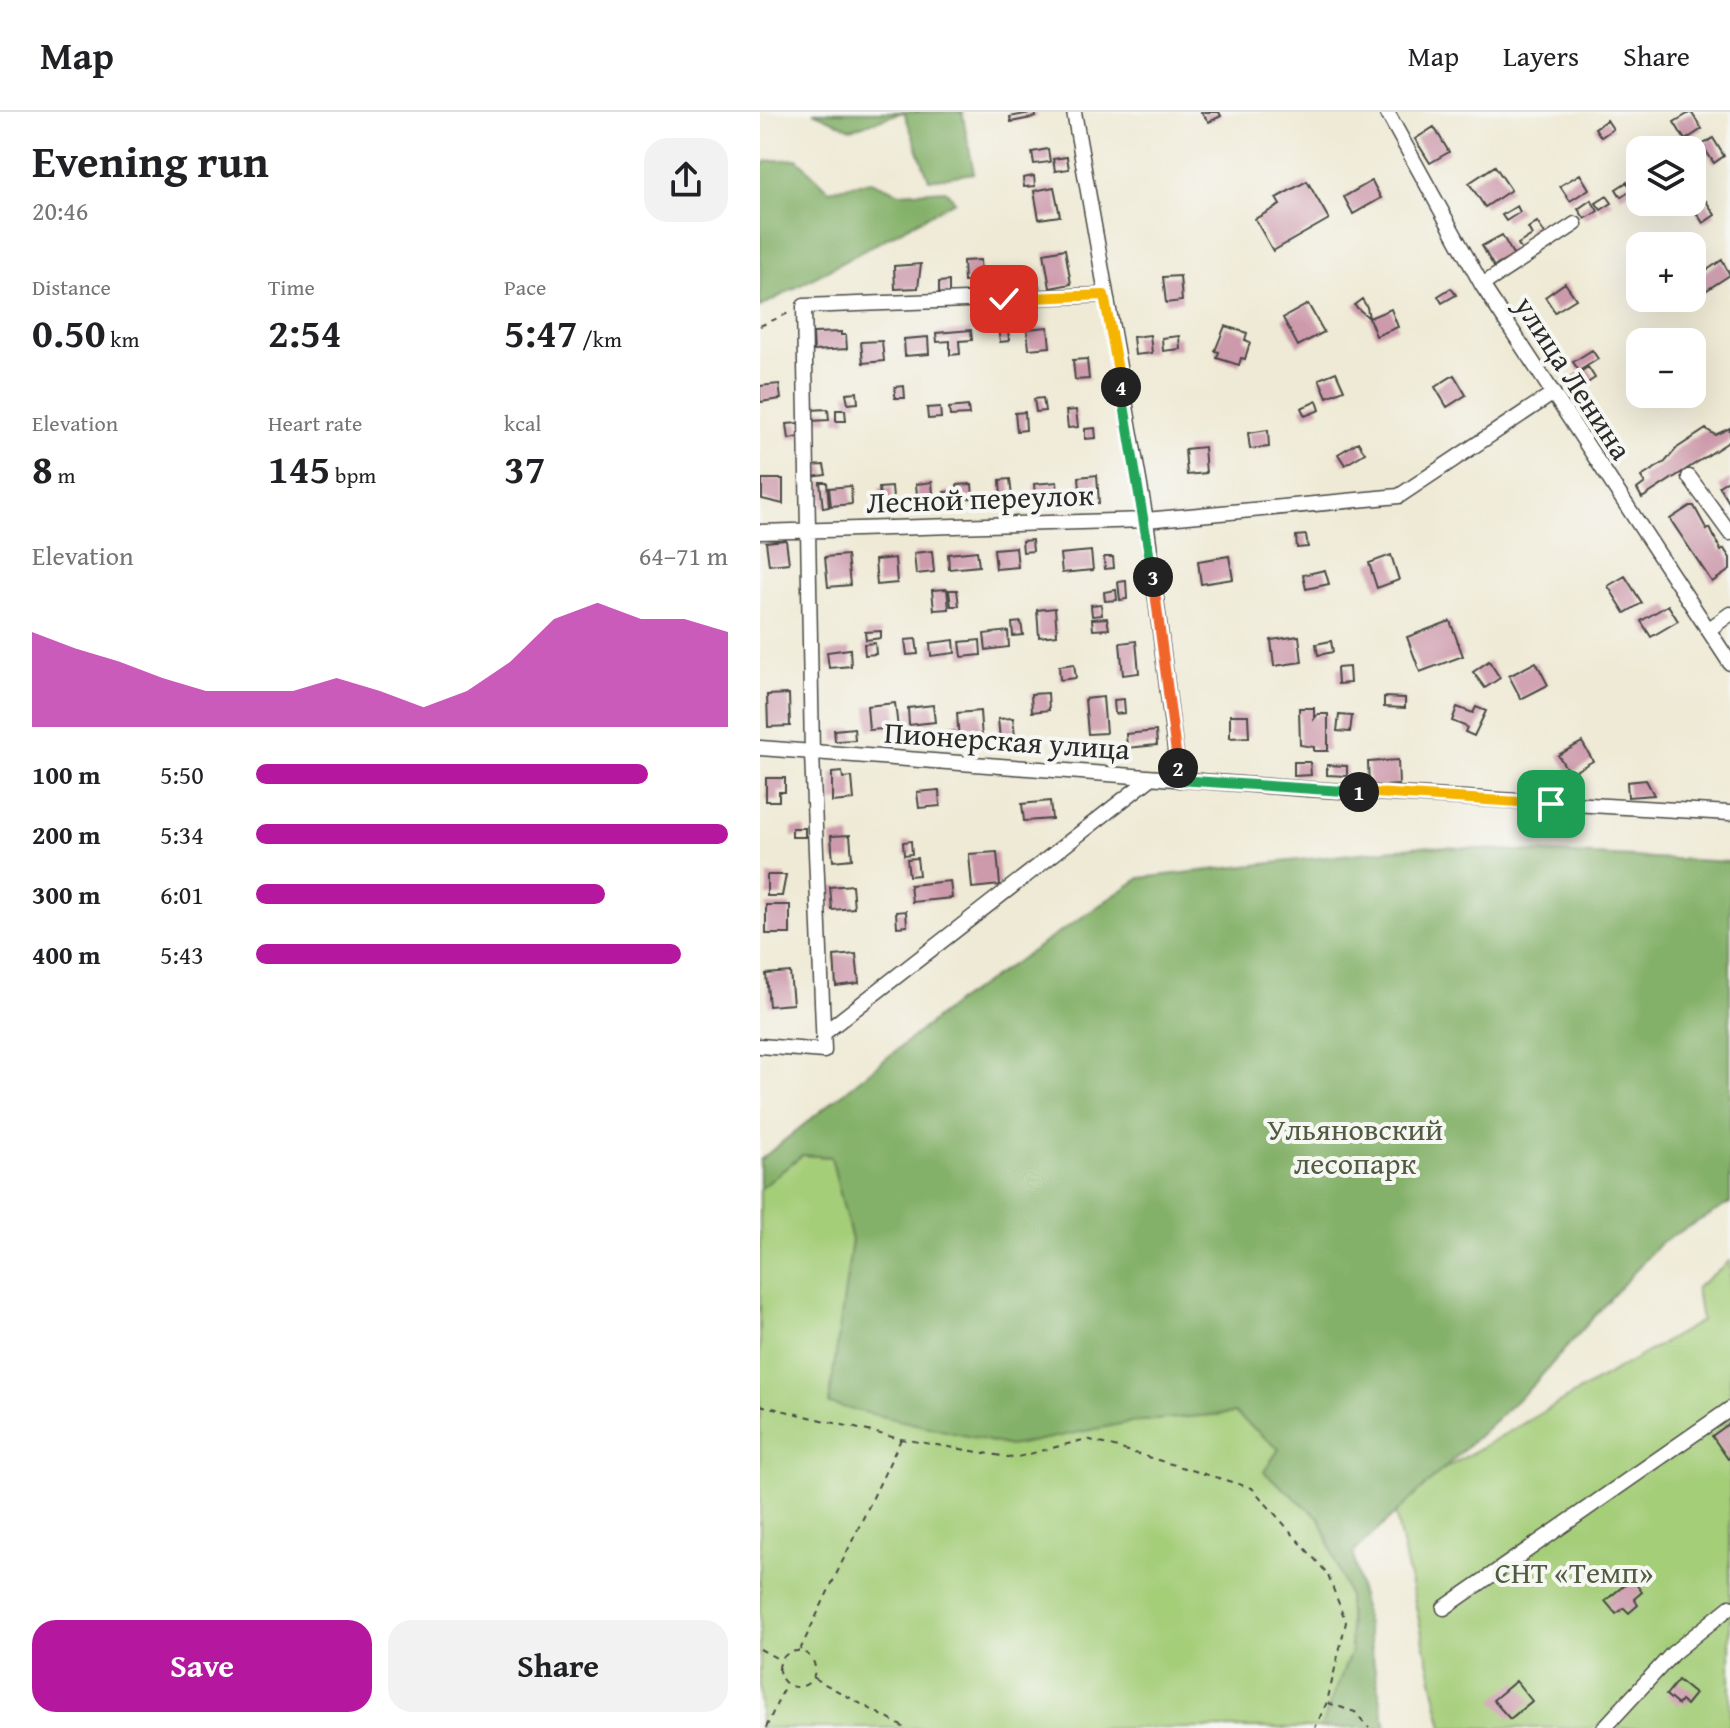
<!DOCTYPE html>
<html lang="en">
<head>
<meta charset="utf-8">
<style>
  body { margin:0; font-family:"Gentium Book Plus",serif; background:#f2f2f2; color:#202124; height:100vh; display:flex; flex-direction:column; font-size:30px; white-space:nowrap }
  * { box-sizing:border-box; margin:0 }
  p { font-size:26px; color:#757577 }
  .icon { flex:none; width:44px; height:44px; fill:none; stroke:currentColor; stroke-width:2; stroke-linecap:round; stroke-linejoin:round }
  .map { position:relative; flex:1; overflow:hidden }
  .sheet { display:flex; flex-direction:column; background:#fff; width:760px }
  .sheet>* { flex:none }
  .buttons { position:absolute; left:866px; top:24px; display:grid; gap:16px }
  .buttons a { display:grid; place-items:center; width:80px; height:80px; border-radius:16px; background:#fff; box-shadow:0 8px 32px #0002; font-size:40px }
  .pin { position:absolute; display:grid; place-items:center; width:68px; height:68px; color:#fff; margin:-34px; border-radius:16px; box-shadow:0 4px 12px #0006 }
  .km { position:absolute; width:40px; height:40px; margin:-20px; border-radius:50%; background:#222; color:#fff; font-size:22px; line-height:40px; text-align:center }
  .round { display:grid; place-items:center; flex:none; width:84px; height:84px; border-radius:24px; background:#f2f2f2 }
  .headline { display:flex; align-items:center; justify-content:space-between; height:136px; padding:0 32px }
  h1 { font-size:44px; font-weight:600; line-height:60px }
  .stats { display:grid; grid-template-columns:repeat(3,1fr); gap:12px; height:136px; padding:8px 32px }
  .stats div { display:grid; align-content:center }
  .stats b { font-size:40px; font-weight:600 }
  .stats small { font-size:22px; font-weight:400 }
  .stats p { font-size:22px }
  .chart { height:224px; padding:16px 32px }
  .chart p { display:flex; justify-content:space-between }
  .chart svg { width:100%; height:144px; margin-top:8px; fill:#b5179e; opacity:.7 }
  .cta { display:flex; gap:16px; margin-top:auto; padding:16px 32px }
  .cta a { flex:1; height:92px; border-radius:24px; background:#b5179e; color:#fff; font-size:32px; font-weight:600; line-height:92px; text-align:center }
  .cta a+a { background:#f2f2f2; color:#202124 }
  ul { padding:0 32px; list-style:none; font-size:26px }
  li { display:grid; grid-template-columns:128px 96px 1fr; align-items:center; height:60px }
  li i { height:20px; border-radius:10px; background:#b5179e }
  header { display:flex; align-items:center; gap:48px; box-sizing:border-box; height:112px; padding:0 40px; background:#fff; border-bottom:2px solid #e0e0e0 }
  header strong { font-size:38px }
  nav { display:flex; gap:44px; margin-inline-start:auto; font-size:28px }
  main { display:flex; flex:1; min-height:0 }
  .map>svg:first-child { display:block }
  .green { fill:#a5ce79; stroke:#687c52; stroke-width:2 }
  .forest { fill:#84b169; stroke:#586e4a; stroke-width:2 }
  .building { fill:#cd9aac }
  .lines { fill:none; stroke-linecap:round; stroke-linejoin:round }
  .minor-casing { stroke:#484844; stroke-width:17 }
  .path { stroke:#484844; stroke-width:2; stroke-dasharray:6 6; stroke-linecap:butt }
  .minor { stroke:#fff; stroke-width:14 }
  .split-1-casing { stroke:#fff; stroke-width:16 }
  .split-2-casing { stroke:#fff; stroke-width:16 }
  .split-3-casing { stroke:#fff; stroke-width:16 }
  .split-4-casing { stroke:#fff; stroke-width:16 }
  .split-5-casing { stroke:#fff; stroke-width:16 }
  .split-1 { stroke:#f5b400; stroke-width:10 }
  .split-2 { stroke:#22a559; stroke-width:10 }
  .split-3 { stroke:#f0652b; stroke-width:10 }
  .split-4 { stroke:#22a559; stroke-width:10 }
  .split-5 { stroke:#f5b400; stroke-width:10 }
  .labels { text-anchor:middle; stroke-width:8; stroke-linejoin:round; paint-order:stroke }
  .street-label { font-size:30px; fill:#2b2b2b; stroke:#f6f6f2 }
  .park-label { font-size:30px; fill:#505c42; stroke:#f6f6f2 }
</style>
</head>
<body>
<header>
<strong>Map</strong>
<nav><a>Map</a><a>Layers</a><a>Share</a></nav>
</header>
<main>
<section class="sheet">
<div class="headline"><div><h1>Evening run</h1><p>20:46</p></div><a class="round"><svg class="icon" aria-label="share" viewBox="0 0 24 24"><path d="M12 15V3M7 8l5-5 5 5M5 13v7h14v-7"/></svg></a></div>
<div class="stats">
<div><p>Distance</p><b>0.50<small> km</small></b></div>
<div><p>Time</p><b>2:54</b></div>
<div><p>Pace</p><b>5:47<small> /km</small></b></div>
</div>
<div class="stats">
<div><p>Elevation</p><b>8<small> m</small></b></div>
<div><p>Heart rate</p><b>145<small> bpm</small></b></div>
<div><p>kcal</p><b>37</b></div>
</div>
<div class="chart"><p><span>Elevation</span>64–71 m</p>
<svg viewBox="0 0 160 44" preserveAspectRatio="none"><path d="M0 44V15L10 20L20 24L30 29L40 33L50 33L60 33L70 29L80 33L90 38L100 33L110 24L120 11L130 6L140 11L150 11L160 15V44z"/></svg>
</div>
<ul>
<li><b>100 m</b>5:50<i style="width:83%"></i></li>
<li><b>200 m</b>5:34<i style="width:100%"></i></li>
<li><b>300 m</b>6:01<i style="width:74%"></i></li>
<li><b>400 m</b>5:43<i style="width:90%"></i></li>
</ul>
<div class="cta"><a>Save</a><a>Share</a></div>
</section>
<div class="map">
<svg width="970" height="1616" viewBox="0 0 970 1616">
  <rect width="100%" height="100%" fill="#f6f6f2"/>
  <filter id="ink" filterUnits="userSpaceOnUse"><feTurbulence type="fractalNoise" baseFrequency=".0125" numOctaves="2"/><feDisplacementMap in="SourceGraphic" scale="16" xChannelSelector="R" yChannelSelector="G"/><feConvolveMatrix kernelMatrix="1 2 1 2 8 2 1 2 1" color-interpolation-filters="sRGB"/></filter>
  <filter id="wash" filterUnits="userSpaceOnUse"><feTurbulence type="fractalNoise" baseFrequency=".006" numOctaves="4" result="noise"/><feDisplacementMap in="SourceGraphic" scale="32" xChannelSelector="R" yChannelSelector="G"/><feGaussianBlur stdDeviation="1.8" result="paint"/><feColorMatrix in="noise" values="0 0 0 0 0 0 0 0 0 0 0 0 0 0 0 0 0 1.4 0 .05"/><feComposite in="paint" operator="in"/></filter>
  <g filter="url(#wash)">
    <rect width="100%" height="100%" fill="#efead5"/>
    <path class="green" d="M42,1043l29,2 21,83 -23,164 302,18 104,-9 44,36 -15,23 56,46 28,78 3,55 -30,77h-561v-539z
      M970,1149v467h-287l-51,-229 309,-178 -5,-33z"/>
    <path class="forest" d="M53,0h90l-52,17z
      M144,0h58l12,61 -45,7z
      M37,47l32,31 42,-9 29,12 45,-3 10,11 -195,106v-139l7,-7z
      M662,734l308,16v341l-70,40 -128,143 -179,167 33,175h-65l30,-77 -3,-55 -28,-78 -56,-46 15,-23 -44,-36 -104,9 -121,24 -181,-42 23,-164 -21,-83 -29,-2 -42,34v-29l195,-157 185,-125z"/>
    <g id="blocks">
      <path class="building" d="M275,0l1,5 -25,5 -1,-5z
        M441,0h18l2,4 -12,6z
        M931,0l11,17 -17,11 -11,-18z
        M847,8l6,9 -12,8 -6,-9z
        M674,15l15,25 -19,11 -15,-24z
        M953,26l11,18 -10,7 -12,-18z
        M288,37l2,13 -16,2 -2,-12z
        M307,45l2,12 -14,2 -2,-12z
        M735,54l16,24 -26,17 -16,-24z
        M820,62l9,15 -19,12 -10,-15z
        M274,64l1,10 -11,1 -1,-9z
        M547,69l22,38 -56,32 -18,-32 25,-14 -4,-7z
        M612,69l9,17 -28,16 -9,-17z
        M867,70l5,8 -11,7 -5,-8z
        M294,75l6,29 -21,3 -5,-28z
        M847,84l5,7 -11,7 -5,-7z
        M831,88l7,11 -13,8 -7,-10z
        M946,89l9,14 -12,8 -9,-14z
        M757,94l3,6 -14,9 -4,-6z
        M777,110l10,15 -24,16 -5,-9 14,-9 -4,-7z
        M742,123l12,21 -20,11 -12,-21z
        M305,137l6,35 -21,4 -6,-35z
        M220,148l1,21 -17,1 -1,-21z
        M962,148l8,15 -31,20 -7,-15z
        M161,152l-3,24 -23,1 -1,-23z
        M420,164l2,25 -16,2 -3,-26z
        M189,169v14l-10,1v-14z
        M805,171l11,16 -21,13 -10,-15z
        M279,173l1,8 -19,1 -1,-8z
        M691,176l5,7 -14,8 -4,-7z
        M602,187l5,8 2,11 -15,-13z
        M548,192l16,28 -26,14 -15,-28z
        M631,197l7,18 -22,9 -7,-18z
        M465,214l22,7 -2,7 5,2 -5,17 -4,-1 -2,7 -22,-7 2,-6 -4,-1z
        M238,215h10l1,14 -9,1z
        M288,215l2,20 -21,2 -2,-20z
        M211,218l1,10 -13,1 1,13 -10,1v-14l-13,1 -1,-9z
        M81,220v3h5l1,14 -33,2 -1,-18z
        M390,223l2,18 -17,2 -2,-18z
        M419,224l1,13 -17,2 -1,-13z
        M168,225l1,17 -24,2 -1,-17z
        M122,229l2,20 -21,2 -2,-21z
        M832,238l6,9 -19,12 -6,-9z
        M327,247l2,20 -14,1 -2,-20z
        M828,255l7,11 -23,15 -7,-11z
        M576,260l8,18 -17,7 -8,-18z
        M694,263l12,20 -19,12 -12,-20z
        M19,272l2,15 -21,3v-16z
        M144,274l1,12h-10v-11z
        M97,280l1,11 -10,1 -2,-11z
        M283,286l2,13 -9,1 -2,-13z
        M557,289l3,9 -15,6 -4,-8z
        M208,294l1,9 -19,1 -1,-8z
        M180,295l1,11 -13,1 -1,-11z
        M68,297l1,11 -18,1 -1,-11z
        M76,298h9l1,11h-10z
        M316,298l2,17 -10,1 -2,-17z
        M265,300l1,18 -9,1 -2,-18z
        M39,311l1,14 -11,2 -2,-15z
        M335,316l1,10 -11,1v-10z
        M970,316v13l-88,57 -5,-9 8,-6 -4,-6 24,-15 12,-14 29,-19 9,6z
        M508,318l1,17 -19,2 -2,-16z
        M598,330l7,11 -20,12 -7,-11z
        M444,335l2,26 -19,2 -2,-26z
        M64,353l2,10 -15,2 -1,-11z
        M337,363l2,28 -18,1 -2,-27z
        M2,367h21v25l-21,-5z
        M250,367l2,18 -11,1 -1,-18z
        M970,367v25l-11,-18z
        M60,370h7l2,25 -6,1z
        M172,370l2,24 -16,1 -2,-23z
        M297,370l1,12 -23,2 -1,-12z
        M212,372l1,14 -14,1 -2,-14z
        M91,374l1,18 -21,2 -2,-18z
        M132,375l2,24 -13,1 -2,-24z
        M194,379l1,13h-9l-2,-12z
        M930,394h4l13,24 3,-2 11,23 3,-2 6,9v12l-18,12 -42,-63z
        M546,423l2,12 -11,1 -1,-12z
        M26,428l3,23 -20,2 -3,-23z
        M272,428l1,11 -10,1 -1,-11z
        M256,435l2,20 -22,2 -2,-20z
        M172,439l2,21 -18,2 -2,-21z
        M217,439l2,15 -30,3 -1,-15z
        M331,439l2,19 -31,3 -2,-19z
        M87,443l3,30 -22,2 -3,-30z
        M631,443l8,25 -22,8 -8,-25z
        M469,444l4,23 -32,5 -3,-23z
        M344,445h9l1,11 -9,1z
        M135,446l2,25 -20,2 -2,-25z
        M565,458l4,14 -23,5 -3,-14z
        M865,464l17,27 -17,10 -17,-27z
        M366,469l1,18 -7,1 -2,-18z
        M187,477l2,20 -15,1 -2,-20z
        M189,478h8l2,16h-8z
        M356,478l1,10 -12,1 -1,-9z
        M341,492l1,11 -10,1 -1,-11z
        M908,493l10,16 -27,16 -10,-16z
        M295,496l2,27 -18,2 -2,-27z
        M347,506l2,11 -16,1 -1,-11z
        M690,509l13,35 -43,16 -13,-35z
        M261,510l2,13 -10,1 -1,-13z
        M121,519v7l-15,2 -1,-8z
        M248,519l1,16 -23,3 -2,-16z
        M539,524l3,26 -28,4 -3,-26z
        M156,527l2,15 -11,1 -2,-15z
        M194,528l1,13 -24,3 -1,-13z
        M220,528l1,15 -19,2 -2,-15z
        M376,529l3,32 -16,2 -3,-32z
        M571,529l2,11 -15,3 -2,-11z
        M115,531l1,11 -11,1 -1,-11z
        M90,537l1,17 -22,2 -2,-16z
        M729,549l11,17 -15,10 -12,-16z
        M776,550l12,23 -27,14 -12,-23z
        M314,552l2,14 -16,2 -1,-14z
        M589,555l1,16 -12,1 -1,-16z
        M288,581l1,17 -17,2 -1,-18z
        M29,582l1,32 -22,1 -1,-32z
        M343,585l3,36 -18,1 -3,-35z
        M624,585l21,1v10l-21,-1z
        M364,587l1,14 -10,1 -1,-14z
        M135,591l3,25 -29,2 -2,-24z
        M173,593l2,17 -26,3 -1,-17z
        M697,595l16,6 3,-6 10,4 -12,25 -9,-4 2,-5 -15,-6z
        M539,596h15v11l4,-5h10v37h-14v-4l-14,-2z
        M220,599l2,28 -23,2 -2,-28z
        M470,603h18l1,22 -19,1z
        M579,603l13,1 -2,16 -13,-1z
        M253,606l2,19 -15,2 -2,-20z
        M94,616l1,12 -20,1 -1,-11z
        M155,617l1,11 -12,1 -1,-10z
        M194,619l2,13h-10l-1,-12z
        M396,619l1,14 -30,3 -1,-14z
        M822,630l11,19 -23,13 -12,-19z
        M638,648l1,25 -30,2 -1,-25z
        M534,650h16l1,13 -17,1z
        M567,653l20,1v10l-20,-1z
        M82,660l1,6 9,-1 2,23 -22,2v-29z
        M6,666h19v14h-6v9h-13z
        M886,668l8,15 -26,2 -1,-15z
        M179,678l1,16 -21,2 -2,-16z
        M290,689l2,18 -28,2 -2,-17z
        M32,716h13v9h-13z
        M90,723l2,24 -19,2 -2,-25z
        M151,729l1,13 -8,1 -1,-13z
        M237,740l3,33 -28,3 -3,-34z
        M157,746l2,17 -10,1 -2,-17z
        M7,763h19l-4,21h-15z
        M190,769l2,17 -40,4 -2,-17z
        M92,773l2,23 -22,2 -2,-23z
        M6,793h24v29h-24z
        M146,799l1,15 -10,1 -1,-15z
        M96,842l3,29 -23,3 -2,-30z
        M30,860l3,32 -24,2 -3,-32z
        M970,1311v35l-2,1 -16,-23z
        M872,1467l10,13 -8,7 4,6 -9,8 -5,-5 -8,6 -11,-13z
        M918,1568l17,14 -9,11 -5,-4 -3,4 -12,-10z
        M756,1569l16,20 -22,18 -17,-19z"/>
    </g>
  </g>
  <g filter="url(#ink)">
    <use href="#blocks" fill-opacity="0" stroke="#484844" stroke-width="2"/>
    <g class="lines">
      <g class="minor-casing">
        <path id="minor" d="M314,0l72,408 33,260
          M627,0l95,173 248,378
          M722,173l93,-61
          M929,365l41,56
          M0,420l386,-12 253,-24 153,-102
          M948,518l22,-16
          M0,636l547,41 423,24
          M64,921l327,-255
          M0,934l64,5 -12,-298 -8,-447 300,-11
          M684,1496l286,-199
          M844,1616l69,-75 57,-46"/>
      </g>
      <path class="path" d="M0,214l31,-14
        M0,1293l141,34 113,19 73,-19 165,49 75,85 19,49 -19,80 -12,26
        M0,1537l20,11
        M40,1538l101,-211
        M19 1557a18 18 0 1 1 36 0a18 18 0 1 1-36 0Z
        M54,1566l91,50
        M568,1591l27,9 14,16
        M6,1616l19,-43"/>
      <use href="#minor" class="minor"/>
    </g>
  </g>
  <g class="lines" filter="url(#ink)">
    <g class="split-1-casing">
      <path id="split-1" d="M599,680l192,12"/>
    </g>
    <g class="split-2-casing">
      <path id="split-2" d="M418,656l1,12 180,12"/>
    </g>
    <g class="split-3-casing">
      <path id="split-3" d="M393,465l25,191"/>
    </g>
    <g class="split-4-casing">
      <path id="split-4" d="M361,275l32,190"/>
    </g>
    <g class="split-5-casing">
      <path id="split-5" d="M244,187l100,-4 17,92"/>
    </g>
    <use href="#split-1" class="split-1"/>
    <use href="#split-2" class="split-2"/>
    <use href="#split-3" class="split-3"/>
    <use href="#split-4" class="split-4"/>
    <use href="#split-5" class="split-5"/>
  </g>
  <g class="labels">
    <g class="street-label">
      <text transform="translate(813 266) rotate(57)" y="10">улица Ленина</text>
      <text transform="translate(220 387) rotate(-2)" y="10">Лесной переулок</text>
      <text transform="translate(247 629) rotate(4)" y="10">Пионерская улица</text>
    </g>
    <g class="park-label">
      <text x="595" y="1028">Ульяновский<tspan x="595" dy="34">лесопарк</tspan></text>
      <text x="814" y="1471">СНТ «Темп»</text>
    </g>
  </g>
</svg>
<div class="buttons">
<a><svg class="icon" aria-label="layers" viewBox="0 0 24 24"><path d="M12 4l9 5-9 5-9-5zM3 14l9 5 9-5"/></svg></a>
<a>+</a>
<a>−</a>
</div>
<div class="pin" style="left:791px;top:692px;background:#1e9e55"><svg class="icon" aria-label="arrive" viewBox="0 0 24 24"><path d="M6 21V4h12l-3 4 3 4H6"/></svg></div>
<div class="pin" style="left:244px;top:187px;background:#d93025"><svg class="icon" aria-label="check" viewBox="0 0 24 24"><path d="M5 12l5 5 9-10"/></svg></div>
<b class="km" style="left:599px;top:680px">1</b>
<b class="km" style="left:418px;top:656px">2</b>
<b class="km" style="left:393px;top:465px">3</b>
<b class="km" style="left:361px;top:275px">4</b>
</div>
</main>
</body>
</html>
